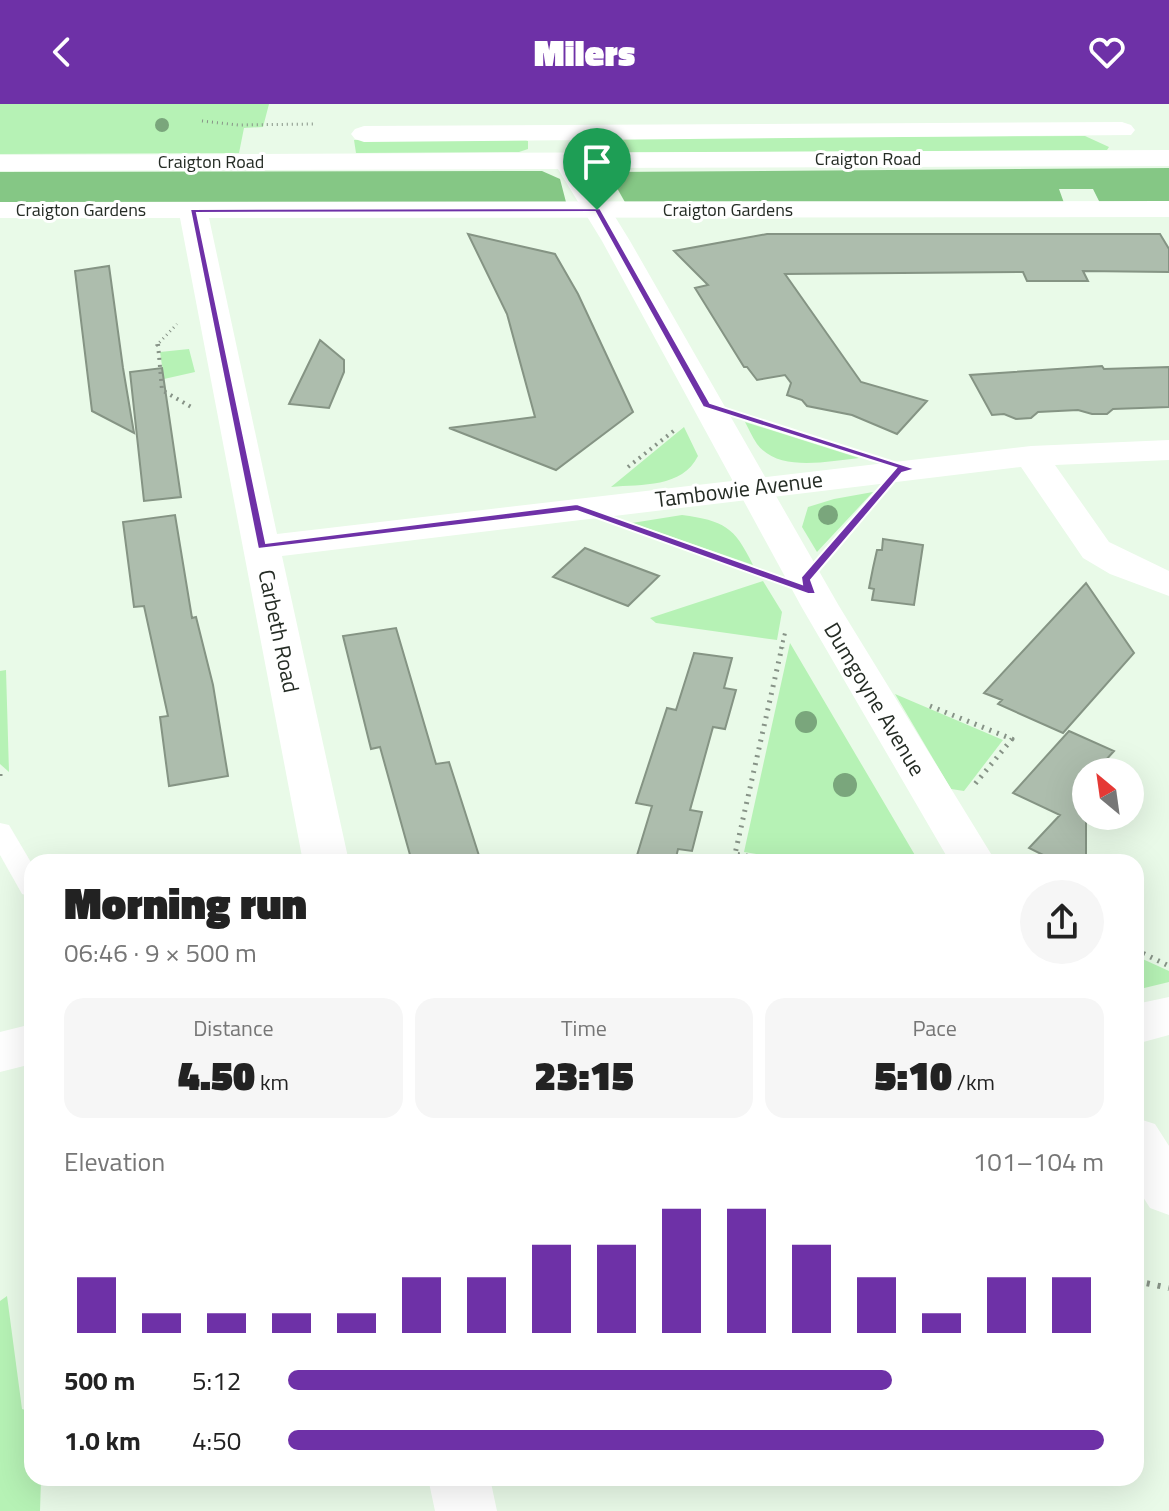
<!DOCTYPE html>
<html lang="en">
<head>
<meta charset="utf-8">
<style>
  body { margin:0; font-family:"Titillium Web",sans-serif; background:#f6f6f6; color:#222; height:100vh; display:flex; flex-direction:column; font-size:30px; white-space:nowrap }
  * { box-sizing:border-box; margin:0 }
  p { font-size:26px; color:#767676 }
  .icon { flex:none; width:44px; height:44px; fill:none; stroke:currentColor; stroke-width:2; stroke-linecap:round; stroke-linejoin:round }
  .map { position:relative; flex:1; overflow:hidden }
  .sheet { position:absolute; left:24px; top:750px; width:1120px; height:632px; display:flex; flex-direction:column; background:#fff; border-radius:24px; box-shadow:0 8px 32px #0002 }
  .sheet>* { flex:none }
  .needle { width:52px; rotate:331deg }
  .controls { position:absolute; left:1072px; top:654px; display:grid; gap:16px }
  .controls a { display:grid; place-items:center; width:72px; height:72px; border-radius:50%; background:#fff; box-shadow:0 8px 32px #0002; font-size:40px }
  .pin { position:absolute; display:grid; place-items:center; width:68px; height:68px; color:#fff; margin:-82px -34px; border-radius:50% 50% 50% 0; rotate:-45deg; box-shadow:0 0 8px #0007 }
  .pin .icon { rotate:45deg }
  .round { display:grid; place-items:center; flex:none; width:84px; height:84px; border-radius:42px; background:#f6f6f6 }
  .overview { display:flex; align-items:center; justify-content:space-between; height:136px; padding:0 40px }
  h1 { font-size:44px; font-weight:800; line-height:60px }
  .stats { display:grid; grid-template-columns:repeat(3,1fr); gap:12px; height:136px; padding:8px 40px }
  .stats div { display:grid; align-content:center; border-radius:20px; background:#f6f6f6; text-align:center }
  .stats b { font-size:40px; font-weight:800 }
  .stats small { font-size:22px; font-weight:400 }
  .stats p { font-size:22px }
  .chart { height:224px; padding:16px 40px }
  .chart p { display:flex; justify-content:space-between }
  .chart svg { width:100%; height:144px; margin-top:8px; stroke:#6e31a7; stroke-width:6 }
  ul { padding:0 40px; list-style:none; font-size:26px }
  li { display:grid; grid-template-columns:128px 96px 1fr; align-items:center; height:60px }
  li i { height:20px; border-radius:10px; background:#6e31a7 }
  header { display:flex; justify-content:space-between; align-items:center; height:104px; padding:0 40px; background:#6e31a7; color:#fff; font-size:36px; font-weight:800 }
  .map>svg:first-child { display:block }
  .green { fill:#b6f2b5 }
  .forest { fill:#85c785 }
  .building { fill:#adbdad; stroke:#859484; stroke-width:2 }
  .lines { fill:none; stroke-linecap:round; stroke-linejoin:round }
  .path-far3 { stroke:#879387; stroke-width:3; stroke-dasharray:1 4; stroke-linecap:butt }
  .path-far2 { stroke:#879387; stroke-width:4; stroke-dasharray:2 5; stroke-linecap:butt }
  .path-far1 { stroke:#879387; stroke-width:5; stroke-dasharray:2 6; stroke-linecap:butt }
  .path { stroke:#879387; stroke-width:6; stroke-dasharray:3 8; stroke-linecap:butt }
  .service { fill:#fff; fill-rule:evenodd }
  .minor { fill:#fff; fill-rule:evenodd }
  .tertiary { fill:#fff; fill-rule:evenodd }
  .tree { fill:#7aa67c }
  .route { fill:#6e31a7; stroke:#fff; stroke-width:2; fill-rule:evenodd }
  .labels { text-anchor:middle; stroke-width:6; stroke-linejoin:round; paint-order:stroke }
  .far-street-label { font-size:18px; fill:#252c25; stroke:#fff }
  .street-label { font-size:22px; fill:#252c25; stroke:#fff }
</style>
</head>
<body>
<header><svg class="icon" aria-label="back" viewBox="0 0 24 24"><path d="M15 5l-7 7 7 7"/></svg>Milers<svg class="icon" aria-label="heart" viewBox="0 0 24 24"><path d="M12 20l-8-8c-3-5 5-10 8-4 3-6 11-1 8 4z"/></svg></header>
<div class="map">
<svg width="1169" height="1407" viewBox="0 0 1169 1407">
  <rect width="100%" height="100%" fill="#e9fae8"/>
  <path class="green" d="M0,0h269l-6,23 -19,1 -5,25 -239,1z
    M1085,32l24,11 -2,3 -519,3 -9,-12 8,-3z
    M522,34l6,3v8l-9,3 -163,1 -2,-13z
    M189,245l6,23 -31,7 -4,-27z
    M745,318l114,36c-31,3 -80,15 -102,-14 -5,-7 -8,-15 -12,-22z
    M684,323l14,29c-16,32 -56,28 -87,31z
    M873,388l-56,60 -15,-25 6,-20 26,-8z
    M682,411c42,6 52,11 71,50l-121,-42z
    M763,477l19,31 -5,28 -121,-17 -6,-5z
    M790,539l129,219h-113l-62,-10z
    M6,566l3,102 -9,-8v-93z
    M895,590l108,46 -39,51 -13,-2z
    M1136,852l33,15v11l-33,8z
    M7,1192l15,113 10,3v66h9l-1,33h-40v-210z"/>
  <path class="forest" d="M1169,64v35h-69l-7,-14h-34l5,14 -438,1 -18,-32z
    M525,67h17l18,8 7,27 -567,-3v-31z"/>
  <path class="building" d="M468,130l87,20 23,40 55,118 -77,58 -107,-42 86,-11 -28,-103z
    M767,130h393l9,15v23l-86,-1 5,10h-61l-4,-9h-4l-234,2 76,108 66,19 -30,33 -45,-19 -45,-9 -5,-6 -15,-5 4,-12 -6,-8 -28,5 -10,-13h-3l-49,-79 13,-3 -34,-34z
    M109,162l14,102 11,65 -42,-22 -17,-140z
    M320,236l24,20v12l-15,36 -40,-4z
    M1102,262l2,3 65,-2v40l-56,2 -6,5h-15l-14,-4 -40,2 -7,6 -15,1 -12,-5 -12,1 -22,-40z
    M162,264l19,129 -37,4 -14,-129z
    M175,411l17,103 4,-1 17,68 15,91 -59,10 -9,-69 8,-1 -24,-110 -10,1 -11,-85z
    M883,435l40,6 -9,60 -42,-5 2,-11 -5,-1 4,-20 4,-18h5z
    M585,444l18,7 56,21 -31,30 -75,-29z
    M1086,479l48,70 -71,80 -65,-29 4,-4 -18,-7z
    M396,524l40,136 13,-2 32,100h-69l-32,-115 -9,2 -28,-113z
    M694,549l38,5 -8,30 12,2 -11,39 -12,-2 -23,83 12,2 -10,39 -14,-2 -3,13h-40l17,-56 -16,-3 31,-95 9,2z
    M1069,627l45,20 -19,21h-9v90h-29l-28,-14 31,-33 -47,-22z"/>
  <g class="lines">
    <path class="path-far3" d="M202,17l36,4 76,-1
      M156,242l21,-22"/>
    <path class="path-far2" d="M158,240l4,46 31,18
      M763,318l67,21
      M628,363l48,-38
      M657,432l96,35
      M832,445l32,-38
      M781,545l5,-20"/>
    <path class="path-far1" d="M930,602l82,33 -37,45
      M0,670v6
      M779,758l-44,-8 47,-207
      M1136,846l33,16"/>
    <path class="path" d="M1136,1177l33,7"/>
    <path class="service" d="M0,719l9,2 23,39v33l-10,-3 -22,-39z"/>
    <path class="minor" d="M1122,18l9,3 4,5 -4,5 -767,7 -9,-3 -4,-5 4,-5 9,-3z
      M1169,97v16l-960,1 68,316 754,-88 138,-6v20l-114,5 54,77 60,29v25l-59,-22 -27,-16 -62,-91 -739,89 67,306h-46l-123,-644h-180v-16z
      M1169,893v38l-33,9v-40z
      M32,920v40l-32,8v-40z
      M428,1374h62l7,33h-62z"/>
    <path class="tertiary" d="M1169,46v16l-584,2 45,73 209,365 157,256h-46l-149,-256 -199,-365 -44,-72 -558,2v-16z
      M1136,1014l19,6 14,22v69l-19,-7 -14,-22z"/>
  </g>
  <g class="tree">
    <circle cx="162" cy="21" r="7"/>
    <circle cx="828" cy="411" r="10"/>
    <circle cx="806" cy="618" r="11"/>
    <circle cx="845" cy="681" r="12"/>
  </g>
  <path class="route" d="M600,104l110,195 206,66 -14,4 -91,107 5,14h-8l-231,-83 -319,38 -68,-340zM595,108l108,195 193,61 -95,109 1,7 -225,-80 -311,39 -69,-330z"/>
  <g class="labels">
    <g class="far-street-label">
      <text x="868" y="61">Craigton Road</text>
      <text x="211" y="64">Craigton Road</text>
      <text x="81" y="112">Craigton Gardens</text>
      <text x="728" y="112">Craigton Gardens</text>
    </g>
    <g class="street-label">
      <text transform="translate(739 385) rotate(-7)" y="8">Tambowie Avenue</text>
      <text transform="translate(279 527) rotate(78)" y="8">Carbeth Road</text>
      <text transform="translate(875 595) rotate(59)" y="8">Dumgoyne Avenue</text>
    </g>
  </g>
</svg>
<div class="controls">
<a><svg class="needle" viewBox="-14 -14 28 28"><path d="M0-13l5 13h-10z" fill="#e53935"/><path d="M0 13l5-13h-10z" fill="#767676"/></svg></a>
</div>
<div class="pin" style="left:597px;top:106px;background:#1e9e55"><svg class="icon" aria-label="arrive" viewBox="0 0 24 24"><path d="M6 21V4h12l-3 4 3 4H6"/></svg></div>
<section class="sheet">
<div class="overview"><div><h1>Morning run</h1><p>06:46 · 9 × 500 m</p></div><a class="round"><svg class="icon" aria-label="share" viewBox="0 0 24 24"><path d="M12 15V3M7 8l5-5 5 5M5 13v7h14v-7"/></svg></a></div>
<div class="stats">
<div><p>Distance</p><b>4.50<small> km</small></b></div>
<div><p>Time</p><b>23:15</b></div>
<div><p>Pace</p><b>5:10<small> /km</small></b></div>
</div>
<div class="chart"><p><span>Elevation</span>101–104 m</p>
<svg viewBox="0 0 160 44" preserveAspectRatio="none"><path d="M5 44V27M15 44V38M25 44V38M35 44V38M45 44V38M55 44V27M65 44V27M75 44V17M85 44V17M95 44V6M105 44V6M115 44V17M125 44V27M135 44V38M145 44V27M155 44V27"/></svg>
</div>
<ul>
<li><b>500 m</b>5:12<i style="width:74%"></i></li>
<li><b>1.0 km</b>4:50<i style="width:100%"></i></li>
</ul>
</section>
</div>
</body>
</html>
